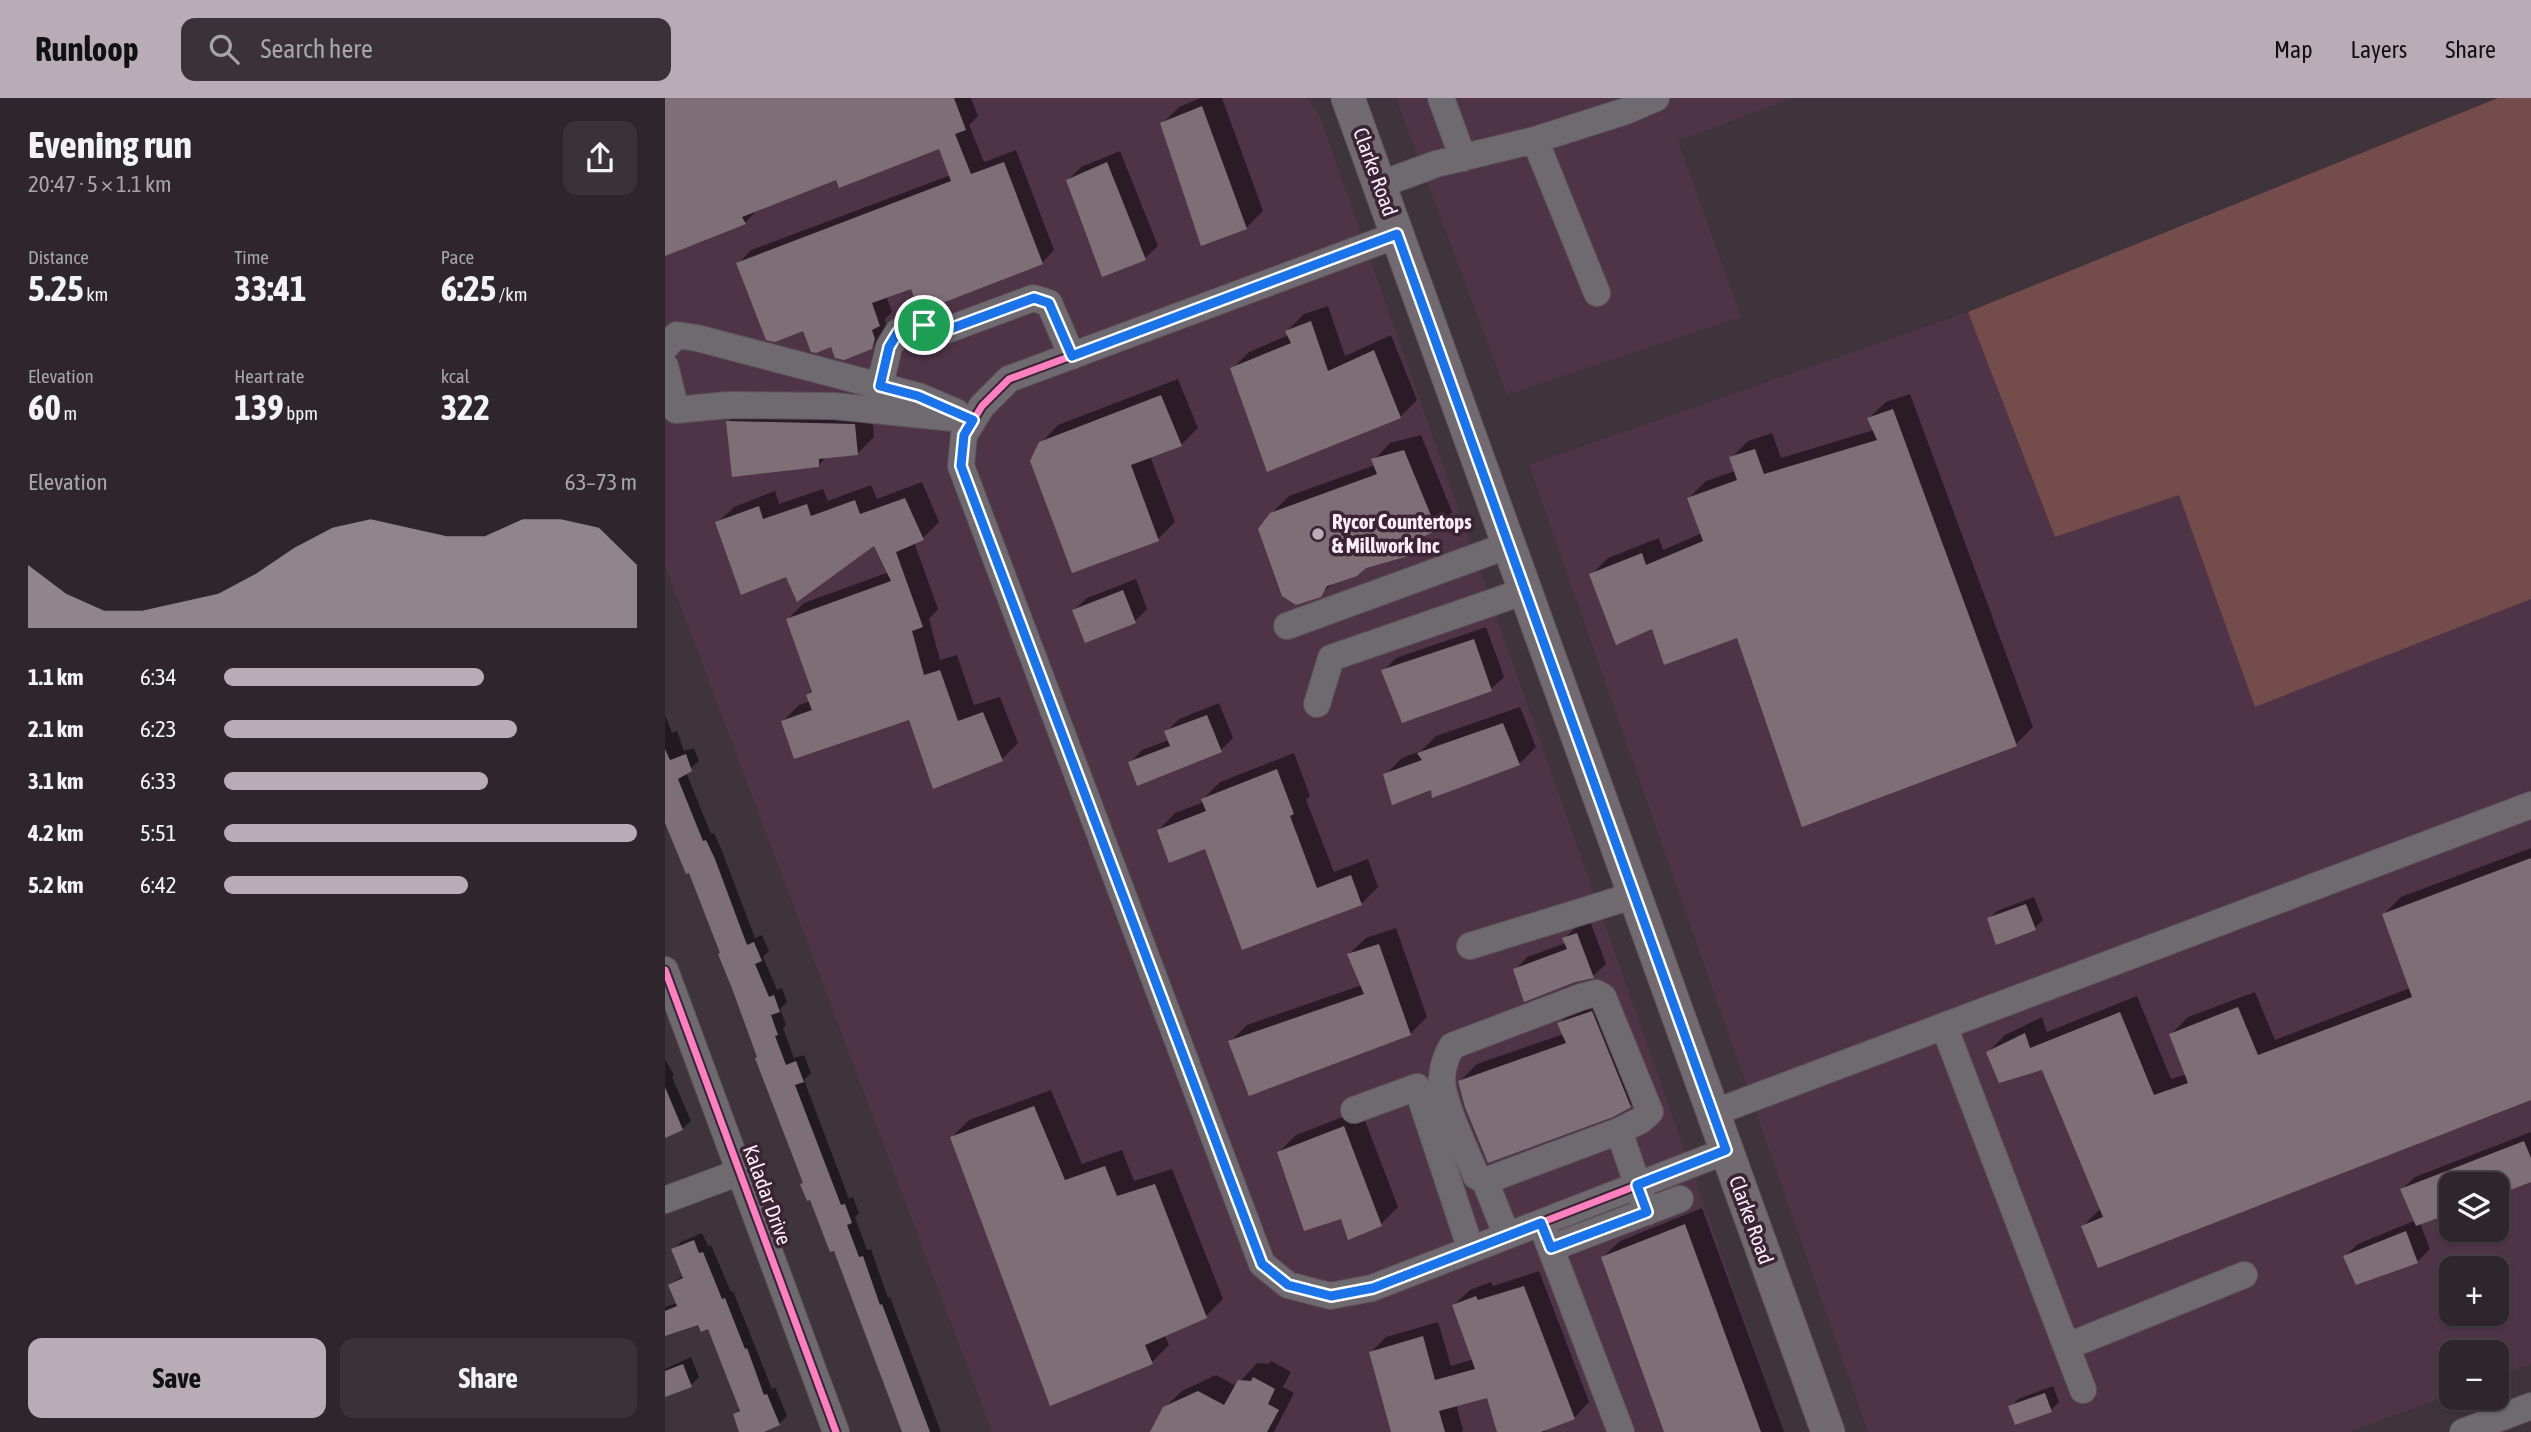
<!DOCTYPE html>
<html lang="en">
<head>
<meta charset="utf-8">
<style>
  body { margin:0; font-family:"Asap Condensed",sans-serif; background:#3b3239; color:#f1f3f6; height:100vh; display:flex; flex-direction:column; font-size:26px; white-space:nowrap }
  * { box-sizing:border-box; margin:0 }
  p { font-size:23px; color:#a7a5aa }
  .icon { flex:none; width:38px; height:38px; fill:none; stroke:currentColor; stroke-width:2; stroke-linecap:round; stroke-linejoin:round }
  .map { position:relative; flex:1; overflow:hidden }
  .side { display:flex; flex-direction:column; background:#2f262d; width:665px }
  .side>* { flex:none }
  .buttons { position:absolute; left:1774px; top:1074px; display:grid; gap:14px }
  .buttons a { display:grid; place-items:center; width:70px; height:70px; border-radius:14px; background:#2f262d; box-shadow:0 2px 5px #0004,0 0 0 2px #4a4349; font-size:35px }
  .pin { position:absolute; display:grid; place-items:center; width:60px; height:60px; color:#fff; margin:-30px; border:4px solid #fff; border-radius:50%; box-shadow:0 2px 7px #0007 }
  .round { display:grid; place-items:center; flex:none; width:74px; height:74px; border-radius:14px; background:#3b3239 }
  .head { display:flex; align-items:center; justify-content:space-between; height:119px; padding:0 28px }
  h1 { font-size:38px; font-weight:700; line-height:52px }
  .stats { display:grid; grid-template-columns:repeat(3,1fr); gap:10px; height:119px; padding:7px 28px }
  .stats div { display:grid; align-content:center }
  .stats b { font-size:35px; font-weight:700 }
  .stats small { font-size:19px; font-weight:400 }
  .stats p { font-size:19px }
  .chart { height:196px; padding:14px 28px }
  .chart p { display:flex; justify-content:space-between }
  .chart svg { width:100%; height:126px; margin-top:7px; fill:#baacb6; opacity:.7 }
  .action { display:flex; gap:14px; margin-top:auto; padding:14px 28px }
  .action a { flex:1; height:80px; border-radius:14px; background:#baacb6; color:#111; font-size:28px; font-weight:700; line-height:80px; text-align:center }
  .action a+a { background:#3b3239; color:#f1f3f6 }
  ul { padding:0 28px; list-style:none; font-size:23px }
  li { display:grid; grid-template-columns:112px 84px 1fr; align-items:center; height:52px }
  li i { height:18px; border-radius:9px; background:#baacb6 }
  header { display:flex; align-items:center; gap:42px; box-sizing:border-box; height:98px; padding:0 35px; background:#baacb6; color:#111 }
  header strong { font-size:33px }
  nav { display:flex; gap:38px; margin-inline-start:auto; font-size:24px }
  .search { width:490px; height:63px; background:#3b3239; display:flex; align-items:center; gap:18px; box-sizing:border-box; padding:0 24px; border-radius:14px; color:#a7a5aa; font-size:26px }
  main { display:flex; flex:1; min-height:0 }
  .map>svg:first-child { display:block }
  .built { fill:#4f3448; fill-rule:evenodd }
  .green { fill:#754c4c }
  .shadow { fill:#0007 }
  .building { fill:#7e6f76 }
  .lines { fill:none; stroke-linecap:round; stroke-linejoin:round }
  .minor-casing { stroke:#5d5259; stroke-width:28 }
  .major-casing { stroke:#5d5259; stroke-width:35 }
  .minor { stroke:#6f6a6f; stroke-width:26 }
  .major { stroke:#716a71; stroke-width:33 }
  .cycleway-casing { stroke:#3a2334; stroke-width:11 }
  .cycleway { stroke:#ff80c0; stroke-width:7 }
  .route-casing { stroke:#fff; stroke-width:14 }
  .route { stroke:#1a73e8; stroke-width:9 }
  .poi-dot { fill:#baacb6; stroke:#3a2334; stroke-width:2.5 }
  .labels { text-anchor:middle; stroke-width:7; stroke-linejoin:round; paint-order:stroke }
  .street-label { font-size:21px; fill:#fdedf8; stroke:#3a2334 }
  .poi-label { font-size:21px; font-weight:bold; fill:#fdedf8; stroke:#3a2334; text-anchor:start }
</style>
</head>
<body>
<header>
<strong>Runloop</strong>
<div class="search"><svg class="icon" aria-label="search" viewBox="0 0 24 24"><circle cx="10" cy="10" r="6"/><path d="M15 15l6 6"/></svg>Search here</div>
<nav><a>Map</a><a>Layers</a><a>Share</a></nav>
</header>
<main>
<section class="side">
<div class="head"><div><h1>Evening run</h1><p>20:47 · 5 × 1.1 km</p></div><a class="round"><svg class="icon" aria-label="share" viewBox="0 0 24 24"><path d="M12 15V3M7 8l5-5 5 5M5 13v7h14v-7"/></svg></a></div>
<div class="stats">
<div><p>Distance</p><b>5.25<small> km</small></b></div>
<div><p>Time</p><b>33:41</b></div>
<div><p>Pace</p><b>6:25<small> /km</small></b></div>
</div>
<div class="stats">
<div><p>Elevation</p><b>60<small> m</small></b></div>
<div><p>Heart rate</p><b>139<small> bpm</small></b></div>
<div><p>kcal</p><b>322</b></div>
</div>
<div class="chart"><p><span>Elevation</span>63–73 m</p>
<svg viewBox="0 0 160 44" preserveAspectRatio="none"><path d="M0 44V22L10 32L20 38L30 38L40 35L50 32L60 25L70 16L80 9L90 6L100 9L110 12L120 12L130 6L140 6L150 9L160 22V44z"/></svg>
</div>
<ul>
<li><b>1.1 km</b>6:34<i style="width:63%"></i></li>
<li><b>2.1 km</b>6:23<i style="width:71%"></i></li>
<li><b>3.1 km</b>6:33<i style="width:64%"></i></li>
<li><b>4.2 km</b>5:51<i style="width:100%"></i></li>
<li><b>5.2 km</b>6:42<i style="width:59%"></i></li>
</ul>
<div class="action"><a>Save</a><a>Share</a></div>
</section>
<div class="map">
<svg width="1866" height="1334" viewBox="0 0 1866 1334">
  <rect width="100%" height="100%" fill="#3f333c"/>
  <path class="built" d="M0,0h642l13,19 464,1315h-792l-327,-867z
    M731,0h397l-115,43 63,176 -234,78z
    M1303,214l87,225 124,-42 76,211 276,-107v765l-34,13v-24h-45v41l-103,38h-481l-339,-967zM1787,1087h45v45h-45zM1787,1171h45v45h-45z"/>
  <path class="green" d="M1833,0h33v501l-276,108 -76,-212 -124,42 -87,-225z"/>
  <path class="shadow" d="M0,0h306l7,18 -9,9 15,37 32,-12 38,100 -12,13 -130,23 -26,10 6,16 -7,7 2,7 -3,9 -13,13 -39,-3 -28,-16 -65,-66 12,-13 200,-75 -11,-28 -103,31 -80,32 -12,13 -80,31z
    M535,0h22l41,113 -17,17 -84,-104 17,-17z
    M455,53l38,95 -13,12 -77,-78 13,-13z
    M663,208l17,50 46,-21 26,65 -17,17 -168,-48 17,-17 40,-17 -2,-4 17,-17z
    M513,281l20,49 -17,17 -31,11 25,66 -17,17 -117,-96 17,-18z
    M1245,296l123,333 -17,17 -278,-108 -84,-10 -63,-51 17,-17 51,-20 4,12 39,-17 -13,-35 17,-17 29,-10 -4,-13 17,-17 24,-8 9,25 93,-28 -5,-12 17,-16z
    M79,307l127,3 3,29 -16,16 -31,3 -9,10 -90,-44z
    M756,337l31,77 -16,17 -7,3 -18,21 -46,14 -31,15 -14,13 -49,-81 18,-18 86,-31 -1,-5 16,-17z
    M257,384l17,40 -16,16 -9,4 24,67 -9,10 11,41 17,-5 17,50 26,-8 18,46 -16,16 -92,-42 -127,4 16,-16 11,-4 -2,-6 5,-6 -25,-70 16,-16 85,-31 -14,-29 -88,32 -70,-52 17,-16 41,-16 4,13 44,-15 5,12 43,-16 6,14z
    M471,481l11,30 -12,12 -61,-11 13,-12z
    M821,529l18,50 -13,12 -108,-18 13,-13z
    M554,605l14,35 -12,12 -91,13 12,-13 27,-10 -3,-8 13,-13z
    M855,609l16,40 -17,17 -87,23 -47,-12 17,-17 19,-7 15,-15z
    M0,617l7,18 5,-2 7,20 10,-3 5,13 -13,11 25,62 3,-1 8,18 33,87 7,-3 7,16 -6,6 14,33 5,-2 5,14 -7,7 6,16 -3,3 11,30 10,-3 7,18 -7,7 45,119 4,-2 6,16 -4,4 12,33 4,-1 17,49 2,-1 51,135h-37l-69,-183 -31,-67 -82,-229 -32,-82 -25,-53z
    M629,655l16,43 -4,4 28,72 34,-13 10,28 -17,17 -118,44 -37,-101 -47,-17 16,-17 29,-11 -1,-3 17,-17z
    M1866,750v251l-448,127 17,-17 -57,-141 -55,-16 17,-17 37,-18 5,15 90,-36 34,83 16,-5 -16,-40 17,-17 67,-25 20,48 135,-52 -26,-74 17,-17z
    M1369,799l9,23 -8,8 -46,-9 8,-8z
    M925,823l16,43 -13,12 -18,5 -60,-11 12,-13 39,-14 -2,-4 13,-13z
    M731,830l31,89 -17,17 -180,8 17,-17 115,-40 -13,-31 17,-16z
    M943,897l39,94 -17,17 -170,-25 17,-17 87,-30 -4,-11 16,-17z
    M0,961l9,16 -2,2 19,44 -9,8 -17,7z
    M386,992l31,74 40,-14 12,31 38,-12 51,130 -17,17 -42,18 5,11 -17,17 -101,42 -99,-267 17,-17z
    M696,1012l37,97 -17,17 -38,-7 -64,-65 17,-17z
    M1866,1034v48l-34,5h-45l-32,38 10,26 -13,13 -72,-6 13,-12 58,-24 -14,-31 13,-12z
    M1037,1110l82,224h-118l-63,-175 17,-16z
    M37,1135l6,13 3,-1 20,47 2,-1 39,98 3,-2 12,29 -8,8 -20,8h-11l-13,-18 6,-6 -32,-81 -10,-5 -34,12v-27l12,-4 -7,-18 14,-10 -11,-25 8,-8z
    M874,1173l50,131 -15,16 -30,11 1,3h-46l-11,-37 -32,9 7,26 -1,2h-69l-22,-80 15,-15 52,-15 13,44 23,-7 -20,-54 16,-15 21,-8 2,4z
    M26,1259l8,20 -8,8 -26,8v-24z
    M606,1263l20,11 -8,15 11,6 -20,39h-122l12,-24 18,-17 34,-16 20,11 21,-23 11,1z
    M1388,1288l6,16 -8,8 -41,-3 8,-8z"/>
  <path class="building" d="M0,0h289l12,32 -11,4 16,40 33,-12 39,102 -119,46h-5l-8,-21 -39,14 8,23 -8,4 3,9 -3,10 -28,11 -9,-2 -4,-11 -15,6 -5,-1 -8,-21 -28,11 -9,-2 -30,-77 215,-82 -12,-32 -100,39 -3,-8 -94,37 4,7 -81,32z
    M537,8l45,123 -46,17 -41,-123z
    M442,64l39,98 -44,17 -36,-97z
    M646,223l17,50 46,-21 27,68 -134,54 -37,-104 61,-25 -6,-12z
    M496,297l21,51 -51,19 28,76 -87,32 -42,-112 9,-19z
    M1228,311l124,337 -215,81 -65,-189 -73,27 -12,-36 -36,16 -27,-71 53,-21 4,12 57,-24 -16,-43 50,-18 -8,-23 26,-8 9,25 113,-34 -10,-22z
    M61,323l129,3 3,31 -39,4v8l-87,10z
    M739,352l33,80 -22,11 -3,14 -46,13 -9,8 -30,10 -6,11 -25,8 -14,-9 -24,-67 12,-16 107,-39 -6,-15z
    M240,400l19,42 -28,12 27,75 -11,4 12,44 16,-5 18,51 25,-9 20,49 -70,28 -24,-69 -115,39 -13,-38 31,-11 -6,-15 6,-3 -26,-73 105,-38 -17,-35 -77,56 -11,-25 -45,18 -26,-73 44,-16 4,13 44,-15 4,12 44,-16 5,14z
    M458,492l13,33 -51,20 -13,-33z
    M809,541l18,52 -90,32 -21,-53z
    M542,617l15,37 -85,34 -9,-24 42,-16 -6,-15z
    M838,625l17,42 -88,33 -1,-8 -39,15 -9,-31 39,-14 -5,-7z
    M0,651l5,11 16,-6 6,17 -14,8 25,62 3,-1 9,19 32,86 7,-3 8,19 -7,3 14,33 5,-2 6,17 -9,3 7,20 -3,1 11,29 10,-4 8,21 -9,3 46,120 4,-1 7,19 -5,2 12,32 4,-1 17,49 2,-1 48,128h-28l-68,-181 -4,1 -20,-52 -3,1 -7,-17 3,-1 -48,-125 2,-1 -24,-66 -15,-37 2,-1 -31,-80 -3,1 -21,-51z
    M612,671l17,45 -4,2 27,72 34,-13 11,30 -120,45 -37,-101 -36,14 -12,-33 49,-19 -5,-12z
    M1866,760v242l-433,168 -17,-42 22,-9 -61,-147 -43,13 -13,-31 39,-19 5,15 90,-36 34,83 34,-12 -19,-49 69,-27 20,48 154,-58 -30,-83z
    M1361,806l10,26 -40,15 -9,-27z
    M912,835l17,45 -19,4 -51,20 -11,-33 54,-20 -5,-11z
    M714,846l32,91 -162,61 -21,-55 136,-47 -17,-40z
    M927,913l39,96 -18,10 -125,46 -23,-56 -7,-26 108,-38 -9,-20z
    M0,989l18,43 -18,8z
    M369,1008l31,74 40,-14 12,30 38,-12 52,134 -62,27 8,19 -103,42 -100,-269z
    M679,1028l38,100 -34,14 -7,-21 -37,12 -27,-79z
    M1859,1043l7,17v24l-34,13v-10h-45v28l-36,13 -16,-37z
    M1020,1126l76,208h-97l-63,-175z
    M1741,1133l12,32 -62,22 -13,-29z
    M29,1142l5,13 4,-1 19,47 3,-1 20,51 2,-1 17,47 3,-1 13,31 -16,7h-25l-6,-18 7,-3 -32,-82 -7,3 -3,-7 -33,11v-25l12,-5 -9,-21 15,-7 -12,-29z
    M859,1188l51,133 -34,13h-44l-10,-34 -48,13 6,21h-54l-22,-80 54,-16 12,44 40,-11 -23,-64 24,-9 2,4z
    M18,1266l9,23 -27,10v-26z
    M588,1279l22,12 -7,15 11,6 -12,22h-117l13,-25 35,-16 26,14 14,-25 13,1z
    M1380,1295l7,19 -37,13 -7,-19z"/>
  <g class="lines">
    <g class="minor-casing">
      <path id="minor" d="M776,0l22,60
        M870,42l62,153
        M714,87l57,-21 99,-24 91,-29 30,-13
        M732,137l-388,144 -27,27 -18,29 -3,31 301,798 26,21 42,11 42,-8 354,-137
        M0,249l12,-12 20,3 221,58 38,16
        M0,268l11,44 52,-5 106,1 139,14
        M215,287l9,-38 9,-15 26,-7 23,5 86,-32 16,5 23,53
        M622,528l222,-81
        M652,606l14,-46 194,-67
        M805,848l165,-51
        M0,872l171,462
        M1279,928l139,364
        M689,1012l63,-23 54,163
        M1048,1015l818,-308
        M820,1083l-9,-5c-9,-24 -35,-75 -34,-99 1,-11 4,-21 10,-31l129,-49 15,-4 7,4 47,115 -9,8 -22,11
        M0,1102l75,-28
        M876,1125l80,209
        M842,1138l-22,-55 134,-50 28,81
        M886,1150l129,-49
        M1403,1248l176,-71
        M1798,1334l68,-26"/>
    </g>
    <g class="major-casing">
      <path id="major" d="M683,0l480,1334"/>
    </g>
    <use href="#minor" class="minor"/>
    <use href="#major" class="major"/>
    <g class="cycleway-casing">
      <path id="cycleway" d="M732,137l-388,144 -27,27 -18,29 -3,31 301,798 26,21 42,11 42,-8 354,-137
        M0,872l171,462"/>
    </g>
    <use href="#cycleway" class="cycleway"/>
  </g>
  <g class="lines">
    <g class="route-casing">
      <path id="route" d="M732,136l329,916 -89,35 10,27 -96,36 -10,-25 -168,65 -42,8 -43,-11 -26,-21 -301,-798 3,-31 9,-15 -55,-24 -38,-10 9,-39 9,-15 26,-7 23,5 87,-32 15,5 23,53z"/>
    </g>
    <use href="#route" class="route"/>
  </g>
  <circle class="poi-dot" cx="653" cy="436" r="7"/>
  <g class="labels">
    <g class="street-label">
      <text transform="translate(710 74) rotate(70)" y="7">Clarke Road</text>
      <text transform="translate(102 1097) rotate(70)" y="7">Kaladar Drive</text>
      <text transform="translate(1086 1122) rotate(70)" y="7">Clarke Road</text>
    </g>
    <g class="poi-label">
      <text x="667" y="431">Rycor Countertops<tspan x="667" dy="24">&amp; Millwork Inc</tspan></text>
    </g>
  </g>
</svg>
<div class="buttons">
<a><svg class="icon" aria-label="layers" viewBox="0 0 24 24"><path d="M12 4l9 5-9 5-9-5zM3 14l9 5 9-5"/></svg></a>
<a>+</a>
<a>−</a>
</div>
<div class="pin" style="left:259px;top:227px;background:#1e9e55"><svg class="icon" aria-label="arrive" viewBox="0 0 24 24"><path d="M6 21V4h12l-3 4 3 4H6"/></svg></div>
</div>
</main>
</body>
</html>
